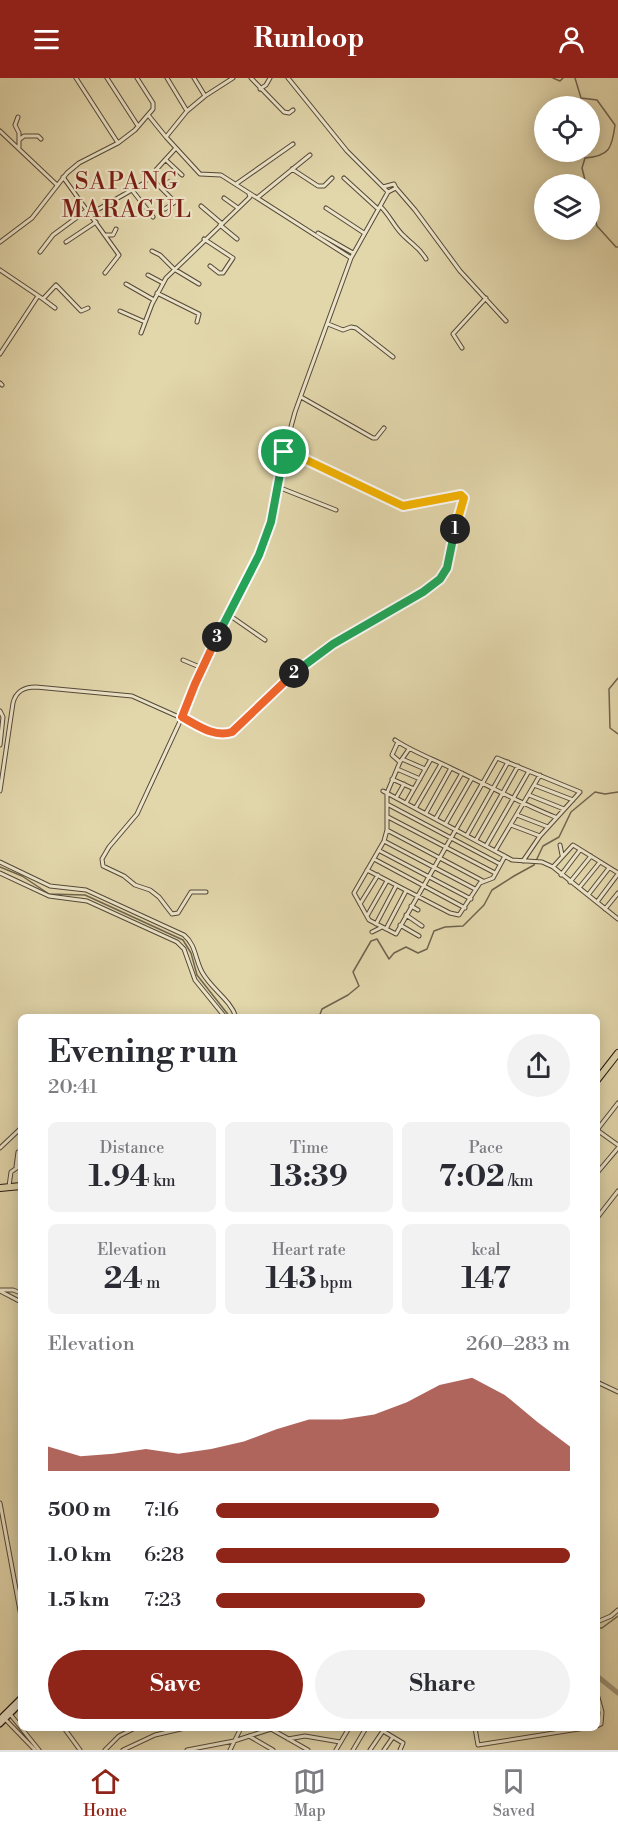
<!DOCTYPE html>
<html lang="en">
<head>
<meta charset="utf-8">
<style>
  body { margin:0; font-family:"Libre Bodoni",serif; background:#f2f2f3; color:#2b2b33; height:100vh; display:flex; flex-direction:column; font-size:22px; white-space:nowrap }
  * { box-sizing:border-box; margin:0 }
  p { font-size:20px; color:#7c7c81 }
  .icon { flex:none; width:33px; height:33px; fill:none; stroke:currentColor; stroke-width:2; stroke-linecap:round; stroke-linejoin:round }
  .map { position:relative; flex:1; overflow:hidden }
  .panel { position:absolute; left:18px; top:936px; width:582px; height:717px; display:flex; flex-direction:column; background:#fff; border-radius:9px; box-shadow:0 3px 15px #0003 }
  .panel>* { flex:none }
  .tools { position:absolute; left:534px; top:18px; display:grid; gap:12px }
  .tools a { display:grid; place-items:center; width:66px; height:66px; border-radius:50%; background:#fff; box-shadow:0 3px 15px #0003; font-size:30px }
  .pin { position:absolute; display:grid; place-items:center; width:51px; height:51px; color:#fff; margin:-26px; border:3px solid #fff; border-radius:50%; box-shadow:0 2px 6px #0007 }
  .km { position:absolute; width:30px; height:30px; margin:-15px; border-radius:50%; background:#222; color:#fff; font-size:16px; line-height:30px; text-align:center }
  .round { display:grid; place-items:center; flex:none; width:63px; height:63px; border-radius:32px; background:#f2f2f3 }
  .headline { display:flex; align-items:center; justify-content:space-between; height:102px; padding:0 30px }
  h1 { font-size:33px; font-weight:700; line-height:45px }
  .stats { display:grid; grid-template-columns:repeat(3,1fr); gap:9px; height:102px; padding:6px 30px }
  .stats div { display:grid; align-content:center; border-radius:9px; background:#f2f2f3; text-align:center }
  .stats b { font-size:30px; font-weight:700 }
  .stats small { font-size:16px; font-weight:400 }
  .stats p { font-size:16px }
  .chart { height:168px; padding:12px 30px }
  .chart p { display:flex; justify-content:space-between }
  .chart svg { width:100%; height:108px; margin-top:6px; fill:#8f2418; opacity:.7 }
  .cta { display:flex; gap:12px; margin-top:auto; padding:12px 30px }
  .cta a { flex:1; height:69px; border-radius:36px; background:#8f2418; color:#fff; font-size:24px; font-weight:700; line-height:69px; text-align:center }
  .cta a+a { background:#f2f2f3; color:#2b2b33 }
  ul { padding:0 30px; list-style:none; font-size:20px }
  li { display:grid; grid-template-columns:96px 72px 1fr; align-items:center; height:45px }
  li i { height:15px; border-radius:8px; background:#8f2418 }
  header { display:flex; justify-content:space-between; align-items:center; height:78px; padding:0 30px; background:#8f2418; color:#fff; font-size:27px; font-weight:700 }
  .menu { display:flex; justify-content:space-around; align-items:center; height:84px; border-top:2px solid #e1e1e2; background:#fff; font-size:16px; color:#7c7c81 }
  .menu a { display:grid; justify-items:center; gap:3px }
  .menu .selected { color:#8f2418 }
  .map>svg:first-child { display:block }
  .lines { fill:none; stroke-linecap:round; stroke-linejoin:round }
  .stream { stroke:#6f644f; stroke-width:1.5 }
  .river { stroke:#a19677; stroke-width:5 }
  .minor-casing { stroke:#544838; stroke-width:5 }
  .secondary-casing { stroke:#241912; stroke-width:7 }
  .trunk-casing { stroke:#241912; stroke-width:8 }
  .minor { stroke:#ece4c8; stroke-width:3 }
  .secondary { stroke:#ece4c8; stroke-width:4.5 }
  .trunk { stroke:#e2d6ab; stroke-width:6 }
  .split-1-casing { stroke:#fff; stroke-width:12 }
  .split-2-casing { stroke:#fff; stroke-width:12 }
  .split-3-casing { stroke:#fff; stroke-width:12 }
  .split-4-casing { stroke:#fff; stroke-width:12 }
  .split-1 { stroke:#f5b400; stroke-width:8 }
  .split-2 { stroke:#22a559; stroke-width:8 }
  .split-3 { stroke:#f0652b; stroke-width:8 }
  .split-4 { stroke:#22a559; stroke-width:8 }
  .labels { text-anchor:middle; stroke-width:4.5; stroke-linejoin:round; paint-order:stroke }
  .quarter-label { font-size:24px; letter-spacing:1.5px; fill:#7a1f14; stroke:#ece4c8 }
</style>
</head>
<body>
<header><svg class="icon" aria-label="menu" viewBox="0 0 24 24"><path d="M4 6h16M4 12h16M4 18h16"/></svg>Runloop<svg class="icon" aria-label="person" viewBox="0 0 24 24"><circle cx="12" cy="8" r="4"/><path d="M4 21q1-7 8-7t8 7"/></svg></header>
<div class="map">
<svg width="618" height="1672" viewBox="0 0 618 1672">
  <rect width="100%" height="100%" fill="#e2d6ab"/>
  <filter id="stains"><feTurbulence type="fractalNoise" baseFrequency=".00333" numOctaves="4"/><feColorMatrix values="0 0 0 0 .2 0 0 0 0 .09 0 0 0 0 .02 0 0 0 .5 -.17"/></filter>
  <radialGradient id="worn" r=".72"><stop offset=".6" stop-color="#630" stop-opacity="0"/><stop offset="1" stop-color="#630" stop-opacity=".3"/></radialGradient>
  <g class="lines">
    <path class="stream" d="M553,0l7,3 3,-3
      M575,0l6,20 16,2 18,25c-3,24 -6,31 -30,33l-3,10 4,16
      M590,118l7,30 19,21h2
      M618,600l-9,11 1,39 8,6
      M0,789l22,9 27,18 36,1 98,45 8,13 6,22 33,42
      M319,939l3,-8 26,-14 11,-9 -6,-14 18,-31 6,-2 12,20 5,-6 12,-6 12,6 9,-4 7,-18 11,-4 18,-1 21,-21 8,-15 22,-14 20,-11 9,-19 16,-9 12,-25 24,-20 10,2 13,-2
      M597,1550h5l16,-12"/>
    <path class="river" d="M597,1598l21,17"/>
    <g class="minor-casing">
      <path id="minor" d="M76,0l42,65 17,-13 18,-21v-6l-16,-25
        M107,0l31,48
        M167,0l20,33
        M194,0l11,18
        M233,0l-28,18 -18,15 -21,26 34,37 21,1 130,83
        M251,0l33,34 5,1 4,-3
        M288,0l59,73 41,41
        M260,11l6,-4 4,-7
        M149,38l17,21
        M18,39l-3,8 4,8v14
        M0,53l56,53
        M19,62l5,-4h14l3,3
        M166,82l16,15
        M292,91l26,17h6l8,-8
        M63,99l56,78 -14,18
        M150,99l25,25 -10,7
        M344,100l34,31
        M236,106l57,-40
        M383,109l11,-3 2,4
        M162,111l7,-7
        M132,112l21,27
        M224,120l14,10
        M257,120l53,-43
        M201,128l20,17
        M380,128c10,9 15,23 25,31 9,9 14,10 21,22
        M326,130l38,25
        M90,136l54,-31 31,-34
        M220,147l17,14
        M318,155l35,20
        M106,157h7l3,-6
        M204,161l29,19 -10,15h-4l-9,-7
        M0,164l32,-24 35,-45 12,-10 39,-20
        M66,164l30,-20
        M152,173l8,4 14,14 25,15
        M40,174l13,-17 34,-25
        M0,192l43,29 13,-14 25,26 7,-3
        M148,197l15,8
        M126,206l28,16
        M157,215l42,21 -2,8
        M43,221l12,9
        M120,233l25,11
        M328,246l15,6 8,-3 5,1 37,29
        M141,255l11,-29 14,-26 84,-81 -1,-3
        M462,270l-9,-14 33,-36
        M0,276l38,-58
        M0,305l2,2
        M301,319l72,41h3l8,-10
        M278,409l58,23
        M229,537l36,25
        M183,582l19,8
        M0,633l3,6 -3,28
        M395,662c18,12 38,19 58,29 34,16 67,34 102,48
        M398,664l-6,13 8,7
        M409,671l-9,13 -13,31v37l-3,11 -30,52 15,27 27,14 101,-176 83,34 -40,44 -17,25
        M402,681l23,10
        M397,691l23,10
        M392,701l22,10
        M534,707l39,15
        M0,713l13,-88c3,-12 11,-16 23,-16l96,9 76,34 12,4 10,-1 86,-78 107,-63 17,-13 9,-17 14,-67 -60,11 -105,-50 -14,-4
        M383,713l129,69 30,2 11,5 65,52
        M529,717l35,14
        M396,720l8,-14
        M406,725l25,-44
        M387,726l113,60
        M416,729l25,-43
        M426,735l25,-45
        M517,737l31,12
        M388,739l107,56
        M436,740l26,-45
        M446,745l26,-45
        M511,747l29,11
        M387,752l96,51
        M467,757l41,-73
        M476,762l42,-74
        M384,763l91,48
        M560,767l2,10
        M486,768l43,-75
        M380,773l91,48
        M495,773l45,-76
        M374,781l91,49
        M0,784l50,24 36,4 98,45c12,10 11,24 18,37 9,17 28,27 34,45
        M553,789l20,-22 45,28
        M367,792l83,43 9,2 21,-32 13,-5 12,-22
        M0,795l49,23 38,5 90,41 7,7 11,31 30,37
        M561,797l19,-25
        M570,804l21,-26
        M579,810l21,-26
        M206,814h-15l-13,21 -6,1 -13,-17 -9,-7 -15,-5 -11,-9 -21,-10 -1,-7 7,-12 28,-33 45,-97 13,-34 64,-128 16,-46 6,-46 14,-51 56,-154 37,-66 8,-4 19,22 45,61 46,50
        M588,817l21,-27
        M597,824l21,-28
        M360,826l18,-29
        M411,828l7,4
        M605,831l13,-16
        M406,837l16,11
        M367,838l20,-35
        M376,846l20,-38
        M400,847l19,11
        M386,851l20,-38
        M372,854l10,-5
        M618,1025l-21,27 21,15
        M0,1070l20,-19 1,-4
        M16,1089l2,-15
        M597,1095l21,-25
        M9,1108l2,-14 10,-7
        M597,1140l21,-27
        M0,1212h13l8,3
        M0,1213l21,11
        M597,1304l21,10
        M0,1425l21,113
        M597,1544l14,-6 7,-6
        M597,1616l5,18 -1,12 -4,2
        M10,1636l29,36
        M4,1640l31,32
        M64,1650l16,22
        M475,1650l3,17 107,-17
        M271,1651l37,21
        M249,1658l24,14
        M288,1661l17,-3 35,6
        M105,1672l14,-14 16,-8
        M123,1672l32,-15 30,-7
        M187,1672l47,-9 40,-13
        M230,1672l11,-22
        M336,1672l13,-22
        M353,1672l13,-22
        M370,1672l13,-19 20,12 -3,7
        M384,1672l9,-13"/>
    </g>
    <g class="secondary-casing">
      <path id="secondary" d="M0,1641l21,-21
        M0,1646l21,-21"/>
    </g>
    <g class="trunk-casing">
      <path id="trunk" d="M597,1002l21,-27
        M0,1110l21,-2"/>
    </g>
    <use href="#minor" class="minor"/>
    <use href="#secondary" class="secondary"/>
    <use href="#trunk" class="trunk"/>
  </g>
  <g class="lines">
    <g class="split-1-casing">
      <path id="split-1" d="M284,374l14,4 105,50 58,-11 3,3 -9,31"/>
    </g>
    <g class="split-2-casing">
      <path id="split-2" d="M294,595l39,-29 90,-52 17,-13 7,-11 8,-39"/>
    </g>
    <g class="split-3-casing">
      <path id="split-3" d="M217,559l-22,47 -13,33c15,8 32,21 50,15l62,-59"/>
    </g>
    <g class="split-4-casing">
      <path id="split-4" d="M217,559l42,-82 12,-33 13,-70"/>
    </g>
    <use href="#split-1" class="split-1"/>
    <use href="#split-2" class="split-2"/>
    <use href="#split-3" class="split-3"/>
    <use href="#split-4" class="split-4"/>
  </g>
  <g class="labels">
    <g class="quarter-label">
      <text x="127" y="111">SAPANG<tspan x="127" dy="28">MARAGUL</tspan></text>
    </g>
  </g>
  <rect width="100%" height="100%" filter="url(#stains)"/>
  <rect width="100%" height="100%" fill="url(#worn)"/>
</svg>
<div class="tools">
<a><svg class="icon" aria-label="locate" viewBox="0 0 24 24"><circle cx="12" cy="12" r="6"/><path d="M12 2v4M12 18v4M2 12h4M18 12h4"/></svg></a>
<a><svg class="icon" aria-label="layers" viewBox="0 0 24 24"><path d="M12 4l9 5-9 5-9-5zM3 14l9 5 9-5"/></svg></a>
</div>
<div class="pin" style="left:284px;top:374px;background:#1e9e55"><svg class="icon" aria-label="arrive" viewBox="0 0 24 24"><path d="M6 21V4h12l-3 4 3 4H6"/></svg></div>
<b class="km" style="left:455px;top:451px">1</b>
<b class="km" style="left:294px;top:595px">2</b>
<b class="km" style="left:217px;top:559px">3</b>
<section class="panel">
<div class="headline"><div><h1>Evening run</h1><p>20:41</p></div><a class="round"><svg class="icon" aria-label="share" viewBox="0 0 24 24"><path d="M12 15V3M7 8l5-5 5 5M5 13v7h14v-7"/></svg></a></div>
<div class="stats">
<div><p>Distance</p><b>1.94<small> km</small></b></div>
<div><p>Time</p><b>13:39</b></div>
<div><p>Pace</p><b>7:02<small> /km</small></b></div>
</div>
<div class="stats">
<div><p>Elevation</p><b>24<small> m</small></b></div>
<div><p>Heart rate</p><b>143<small> bpm</small></b></div>
<div><p>kcal</p><b>147</b></div>
</div>
<div class="chart"><p><span>Elevation</span>260–283 m</p>
<svg viewBox="0 0 160 44" preserveAspectRatio="none"><path d="M0 44V34L10 38L20 37L30 35L40 37L50 35L60 32L70 27L80 23L90 23L100 21L110 16L120 9L130 6L140 13L150 24L160 34V44z"/></svg>
</div>
<ul>
<li><b>500 m</b>7:16<i style="width:63%"></i></li>
<li><b>1.0 km</b>6:28<i style="width:100%"></i></li>
<li><b>1.5 km</b>7:23<i style="width:59%"></i></li>
</ul>
<div class="cta"><a>Save</a><a>Share</a></div>
</section>
</div>
<nav class="menu">
<a class="selected"><svg class="icon" aria-label="home" viewBox="0 0 24 24"><path d="M3 11l9-7 9 7M6 9v11h12V9"/></svg>Home</a>
<a><svg class="icon" aria-label="map" viewBox="0 0 24 24"><path d="M3 6l6-2 6 2 6-2v14l-6 2-6-2-6 2zM9 4v14M15 6v14"/></svg>Map</a>
<a><svg class="icon" aria-label="saved" viewBox="0 0 24 24"><path d="M7 4h10v16l-5-4-5 4z"/></svg>Saved</a>
</nav>
</body>
</html>
